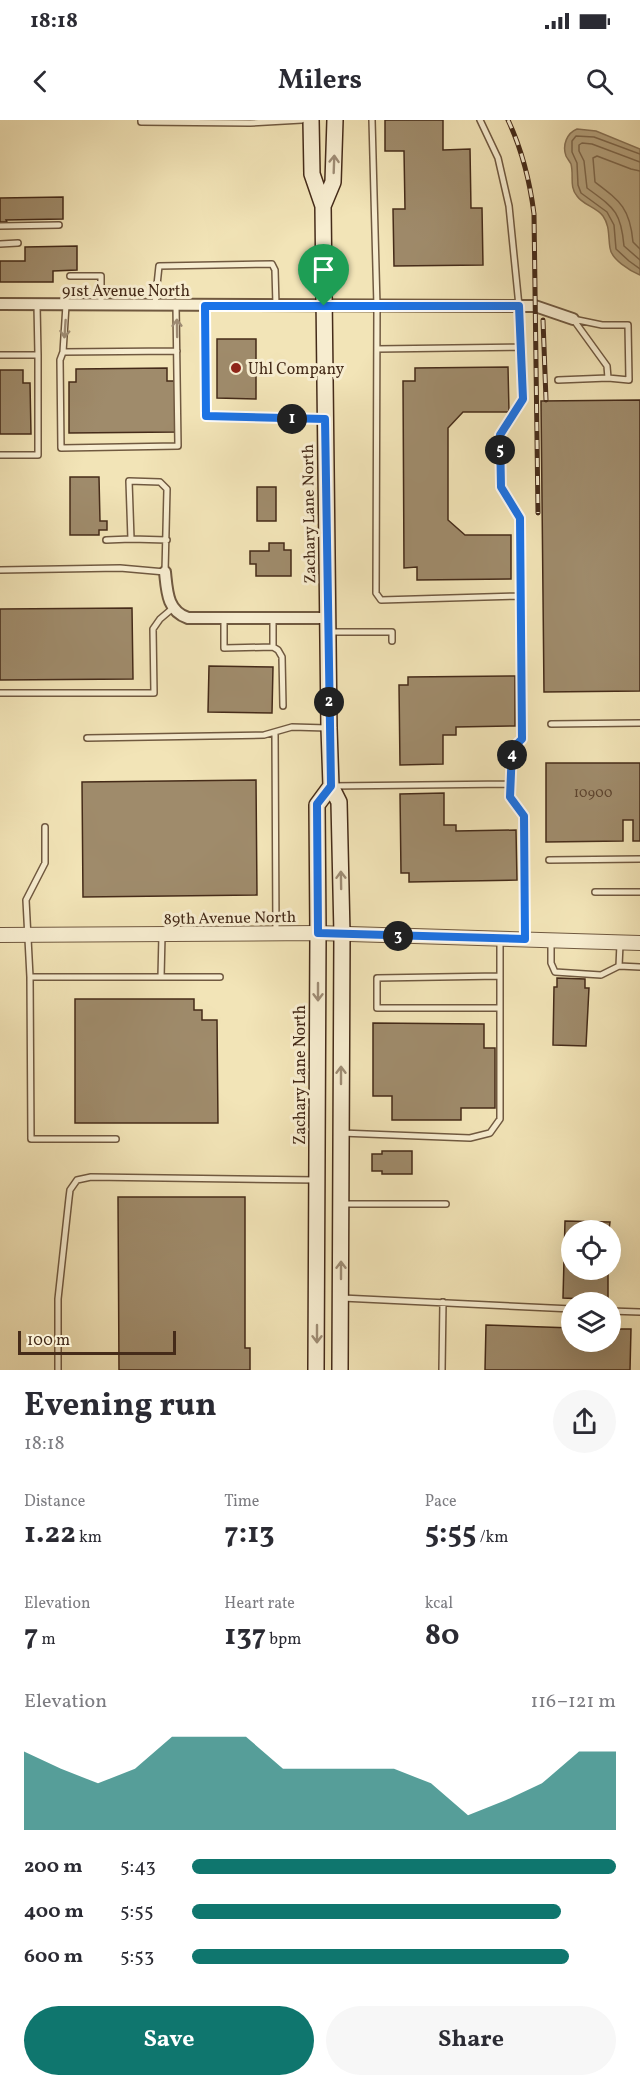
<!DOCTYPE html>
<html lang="en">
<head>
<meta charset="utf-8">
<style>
  body { margin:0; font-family:Vollkorn,serif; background:#f7f7f7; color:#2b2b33; height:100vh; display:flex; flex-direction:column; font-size:22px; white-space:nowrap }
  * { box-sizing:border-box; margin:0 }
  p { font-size:20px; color:#7c7c81 }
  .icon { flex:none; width:33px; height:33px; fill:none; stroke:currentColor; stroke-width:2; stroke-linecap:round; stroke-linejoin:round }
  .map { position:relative; height:1250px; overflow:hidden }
  .panel { display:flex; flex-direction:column; background:#fff; flex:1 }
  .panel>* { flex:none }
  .controls { position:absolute; left:561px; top:1100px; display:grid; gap:12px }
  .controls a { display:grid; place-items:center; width:60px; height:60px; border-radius:50%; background:#fff; box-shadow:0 6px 24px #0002; font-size:30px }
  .scale { position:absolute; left:18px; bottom:15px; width:158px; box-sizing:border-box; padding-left:6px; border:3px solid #452b19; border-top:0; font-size:16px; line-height:21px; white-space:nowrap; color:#452b19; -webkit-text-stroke:4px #f7edd0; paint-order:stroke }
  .pin { position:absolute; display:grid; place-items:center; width:51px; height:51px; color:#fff; margin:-62px -26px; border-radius:50% 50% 50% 0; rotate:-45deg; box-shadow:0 0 6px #0007 }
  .pin .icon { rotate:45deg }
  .km { position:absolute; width:30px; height:30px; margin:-15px; border-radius:50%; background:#222; color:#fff; font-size:16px; line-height:30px; text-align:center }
  .round { display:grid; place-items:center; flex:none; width:63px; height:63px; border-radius:32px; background:#f7f7f7 }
  .head { display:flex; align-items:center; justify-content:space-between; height:102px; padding:0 24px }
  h1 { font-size:33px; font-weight:700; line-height:45px }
  .stats { display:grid; grid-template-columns:repeat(3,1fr); gap:9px; height:102px; padding:6px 24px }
  .stats div { display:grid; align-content:center }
  .stats b { font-size:30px; font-weight:700 }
  .stats small { font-size:16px; font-weight:400 }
  .stats p { font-size:16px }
  .chart { height:168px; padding:12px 24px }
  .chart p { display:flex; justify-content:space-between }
  .chart svg { width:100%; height:108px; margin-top:6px; fill:#0f766e; opacity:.7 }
  .button { display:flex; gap:12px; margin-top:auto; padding:12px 24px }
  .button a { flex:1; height:69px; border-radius:36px; background:#0f766e; color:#fff; font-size:24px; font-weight:700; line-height:69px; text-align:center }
  .button a+a { background:#f7f7f7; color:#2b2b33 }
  ul { padding:0 24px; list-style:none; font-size:20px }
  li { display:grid; grid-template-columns:96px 72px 1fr; align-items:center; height:45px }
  li i { height:15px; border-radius:8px; background:#0f766e }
  .status { display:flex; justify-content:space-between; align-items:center; height:42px; padding:0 30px; background:#fff; direction:ltr }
  .status svg { height:16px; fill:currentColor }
  header { display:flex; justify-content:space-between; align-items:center; height:78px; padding:0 24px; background:#fff; font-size:27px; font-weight:700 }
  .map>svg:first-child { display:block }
  .water { fill:#b7a581; stroke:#897457; stroke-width:1.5 }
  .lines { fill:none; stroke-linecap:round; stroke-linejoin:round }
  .shore { stroke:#7e684d; stroke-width:1.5 }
  .building { fill:#9f8b6b; stroke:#452b19; stroke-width:1.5 }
  .service-casing { stroke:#705940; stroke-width:8 }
  .minor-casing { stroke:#705940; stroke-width:14 }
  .tertiary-casing { stroke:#705940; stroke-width:16 }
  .secondary-casing { stroke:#452b19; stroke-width:18 }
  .service { stroke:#f7edd0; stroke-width:5 }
  .minor { stroke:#f7edd0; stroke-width:10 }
  .tertiary { stroke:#f7edd0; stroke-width:14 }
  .secondary { stroke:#f7edd0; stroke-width:15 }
  .rail-casing { stroke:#452b19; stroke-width:5 }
  .rail { stroke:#f7edd0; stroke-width:3; stroke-dasharray:9; stroke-linecap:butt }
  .oneway { stroke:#9e8c74 }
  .route-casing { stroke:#fff; stroke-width:12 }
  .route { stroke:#1a73e8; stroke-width:8 }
  .poi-dot { fill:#8f2418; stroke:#f7edd0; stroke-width:2 }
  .labels { text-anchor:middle; stroke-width:6; stroke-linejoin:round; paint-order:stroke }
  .number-label { font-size:14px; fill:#5c432e }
  .street-label { font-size:16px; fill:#452b19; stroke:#f7edd0 }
  .poi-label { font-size:16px; fill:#452b19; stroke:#f7edd0; text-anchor:start }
</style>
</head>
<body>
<div class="status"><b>18:18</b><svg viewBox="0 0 49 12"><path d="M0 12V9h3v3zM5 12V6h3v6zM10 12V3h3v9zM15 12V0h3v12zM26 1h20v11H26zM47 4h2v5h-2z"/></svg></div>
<header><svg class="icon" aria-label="back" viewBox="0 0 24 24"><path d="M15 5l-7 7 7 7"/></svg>Milers<svg class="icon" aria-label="search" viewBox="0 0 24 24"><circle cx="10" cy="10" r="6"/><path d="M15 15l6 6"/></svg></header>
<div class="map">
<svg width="640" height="1250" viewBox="0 0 640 1250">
  <rect width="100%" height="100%" fill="#f2e4b7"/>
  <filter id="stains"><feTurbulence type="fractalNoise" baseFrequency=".00333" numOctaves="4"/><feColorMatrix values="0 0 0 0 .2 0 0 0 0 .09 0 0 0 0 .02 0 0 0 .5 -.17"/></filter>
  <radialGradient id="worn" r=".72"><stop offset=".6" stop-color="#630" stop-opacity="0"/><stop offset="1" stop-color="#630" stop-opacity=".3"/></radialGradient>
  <path class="water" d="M577,9l19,2 44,18v126c-10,-4 -29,-16 -30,-27 -2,-12 0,-22 -7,-32 -7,-9 -20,-11 -26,-20 -8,-9 -3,-21 -6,-32 -1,-2 -4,-6 -5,-8 -4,-11 1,-23 11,-27z"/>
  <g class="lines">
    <path class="shore" d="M640,34l-46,-17 -18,-1 -4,5v11l5,11 1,22 3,8 26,19 7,13 2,24 13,12 11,8
      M640,42l-48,-18 -10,-1 -3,2v6l5,10 3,27c27,20 34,23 37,58l16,14
      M640,51l-9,-2 -34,-13 -4,2 2,24c25,19 35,26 38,60l7,7"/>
  </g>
  <path class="building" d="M385,0h58v30l27,-1 1,59h11l1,57 -89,1 -1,-57h12l-1,-58h-19z
    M63,77v22l-57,1 1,2h-7v-24z
    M77,126v24l-24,1v11h-53v-21h25v-14z
    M217,219h39v60l-39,-1z
    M508,247l1,45h-46l-15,16v92l17,15h46v44l-94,1v-13l-13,1 -1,-187h12v-13z
    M167,248v13h8l1,51 -107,1v-51h7v-13z
    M0,250h23v13h7l1,51h-31z
    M640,280v291l-96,1 -3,-291z
    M70,357h29l1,44h7v9h-8v5h-29z
    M257,367h19v34h-19z
    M269,423h15v7h7v26h-35v-12h-6v-13h19z
    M132,488l1,71 -133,1v-71z
    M209,546l64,1 -1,46 -64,-1z
    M515,556v50l-59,1v8h-13v29l-43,1 -1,-80h9v-8z
    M546,643h94v78h-7v-21h-10v21l-77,1z
    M256,660l1,115 -174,2 -1,-115z
    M444,673v32h12v6l60,-1 1,50 -108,2v-9h-8l-1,-79z
    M557,858l28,1v9h4l-3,58 -33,-1 1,-58h3z
    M75,879h119v11h8v10h15l1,103h-143z
    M373,903l111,1v24h11v60h-34v12h-69v-24h-19z
    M382,1031h30v23h-30v-3h-10v-17h10z
    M118,1077h127v151h5v22h-131z
    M565,1101l45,1 -1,8h-37v39h36v31l-45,-2z
    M486,1205l86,3v13h38v-12h21l-1,41h-145z"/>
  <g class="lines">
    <g class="service-casing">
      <path id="service" d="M141,0v2l109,1 52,-3
        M372,0l5,186 -1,287 5,7 140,-4
        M480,0l18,38 11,48 10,100 4,93 -23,36 1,52 19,31 2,221 -10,10 -2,48 13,19 2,122
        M0,106l59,-1
        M0,124l18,-1
        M70,156h31v29
        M155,184l4,-38 113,-2 3,6 1,35
        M66,185l-3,47 -3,8 1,88 117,-2 -2,-140
        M205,186l1,110 117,3
        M573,199l29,6h26l1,55 -21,-2
        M377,229l143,-2
        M63,232l114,-1
        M0,235h38l-1,-50
        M558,260l50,-2 -1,-12 -34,-47
        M0,335h38v-100
        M131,419l36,1
        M0,450l120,-2 45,4 2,-83 -7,-7 -31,-1 2,58 -25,1
        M224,499v29l49,-1v-29
        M330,512h62v9
        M273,527l5,3 4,7 1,49
        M0,573h154l-1,-64 7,-10 13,-11
        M551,604l89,-1
        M275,613l1,199
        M87,618l177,-3 28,-8 35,1
        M332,666l178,-2
        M45,707v36l-19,37 4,77h190
        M549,740l91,-1
        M595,772h45
        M551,822v21l4,9 46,3 18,-9
        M620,824l-1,22 21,1
        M500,856l-123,2v30h123
        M30,857l1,162h85
        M161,857l1,-42
        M341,1013l129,5 20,-5 10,-14v-179
        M343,1084h103
        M342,1178l230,11
        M610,1191l30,1
        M58,1250v-71l11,-101 1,-8 7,-10 14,-3 226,3
        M442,1250l1,-68"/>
    </g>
    <g class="minor-casing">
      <path id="minor" d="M0,184l535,2 38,13
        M165,452c2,19 2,39 23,46h140"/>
    </g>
    <g class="tertiary-casing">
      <path id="tertiary" d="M0,815l318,-2 322,10"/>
    </g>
    <g class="secondary-casing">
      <path id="secondary" d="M311,0l1,54 11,32 6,522 2,58 8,16 3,132 -2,436
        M323,86l10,-24 2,-62
        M316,1250l2,-437 -1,-128 14,-19"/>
    </g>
    <use href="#service" class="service"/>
    <use href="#minor" class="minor"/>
    <use href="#tertiary" class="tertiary"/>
    <use href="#secondary" class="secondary"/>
    <g class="rail-casing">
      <path id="rail" d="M508,0c14,30 22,62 26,94l4,299
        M543,200l3,80"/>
    </g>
    <use href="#rail" class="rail"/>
  </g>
  <defs><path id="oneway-shaft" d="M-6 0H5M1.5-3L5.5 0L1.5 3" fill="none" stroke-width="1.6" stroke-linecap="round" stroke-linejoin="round" transform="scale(1.5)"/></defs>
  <g class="oneway">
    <use href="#oneway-shaft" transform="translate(334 44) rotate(-88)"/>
    <use href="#oneway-shaft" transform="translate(177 208) rotate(-91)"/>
    <use href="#oneway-shaft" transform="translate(65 209) rotate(94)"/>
    <use href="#oneway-shaft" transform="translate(341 760) rotate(-91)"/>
    <use href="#oneway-shaft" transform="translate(318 872) rotate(90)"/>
    <use href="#oneway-shaft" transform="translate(341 955) rotate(-90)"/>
    <use href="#oneway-shaft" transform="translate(341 1150) rotate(-90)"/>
    <use href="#oneway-shaft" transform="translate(317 1214) rotate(90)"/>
  </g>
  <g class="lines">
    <g class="route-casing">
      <path id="route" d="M205,186h314l4,93 -23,36 1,52 19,31 2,221 -10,10 -2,48 14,19 1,123 -207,-6 -1,-129 14,-18 -6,-367 -119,-3z"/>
    </g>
    <use href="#route" class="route"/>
  </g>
  <circle class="poi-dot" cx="236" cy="248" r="6"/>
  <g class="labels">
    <g class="number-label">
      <text x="593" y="677">10900</text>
    </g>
    <g class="street-label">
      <text x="126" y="176">91st Avenue North</text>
      <text transform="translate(308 394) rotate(-91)" y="6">Zachary Lane North</text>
      <text transform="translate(230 797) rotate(-1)" y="6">89th Avenue North</text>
      <text transform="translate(299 955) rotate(-90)" y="6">Zachary Lane North</text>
    </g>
    <g class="poi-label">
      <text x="248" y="254">Uhl Company</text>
    </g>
  </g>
  <rect width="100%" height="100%" filter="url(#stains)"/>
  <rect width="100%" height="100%" fill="url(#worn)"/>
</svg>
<div class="controls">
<a><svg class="icon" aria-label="locate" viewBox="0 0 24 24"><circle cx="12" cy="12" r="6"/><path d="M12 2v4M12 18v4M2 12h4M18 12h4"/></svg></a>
<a><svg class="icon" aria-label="layers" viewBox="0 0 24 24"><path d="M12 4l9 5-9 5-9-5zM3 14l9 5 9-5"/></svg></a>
</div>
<div class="scale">100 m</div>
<div class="pin" style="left:324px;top:186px;background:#1e9e55"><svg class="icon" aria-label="arrive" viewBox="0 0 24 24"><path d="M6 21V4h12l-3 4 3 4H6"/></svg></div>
<b class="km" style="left:292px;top:299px">1</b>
<b class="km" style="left:329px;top:582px">2</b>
<b class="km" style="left:398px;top:816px">3</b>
<b class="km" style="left:512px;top:635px">4</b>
<b class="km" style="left:500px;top:330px">5</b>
</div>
<section class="panel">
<div class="head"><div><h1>Evening run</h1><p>18:18</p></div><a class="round"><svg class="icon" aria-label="share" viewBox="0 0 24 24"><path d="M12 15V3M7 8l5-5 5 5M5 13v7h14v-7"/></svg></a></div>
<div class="stats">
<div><p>Distance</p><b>1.22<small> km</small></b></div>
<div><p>Time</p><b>7:13</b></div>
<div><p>Pace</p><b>5:55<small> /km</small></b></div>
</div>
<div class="stats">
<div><p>Elevation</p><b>7<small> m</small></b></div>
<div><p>Heart rate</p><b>137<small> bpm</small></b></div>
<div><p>kcal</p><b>80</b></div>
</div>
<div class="chart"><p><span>Elevation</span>116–121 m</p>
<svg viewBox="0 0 160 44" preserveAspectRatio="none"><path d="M0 44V12L10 19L20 25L30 19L40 6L50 6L60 6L70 19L80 19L90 19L100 19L110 25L120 38L130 32L140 25L150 12L160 12V44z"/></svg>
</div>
<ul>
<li><b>200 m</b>5:43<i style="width:100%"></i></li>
<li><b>400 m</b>5:55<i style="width:87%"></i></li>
<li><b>600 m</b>5:53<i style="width:89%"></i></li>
</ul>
<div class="button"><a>Save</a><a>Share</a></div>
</section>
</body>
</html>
